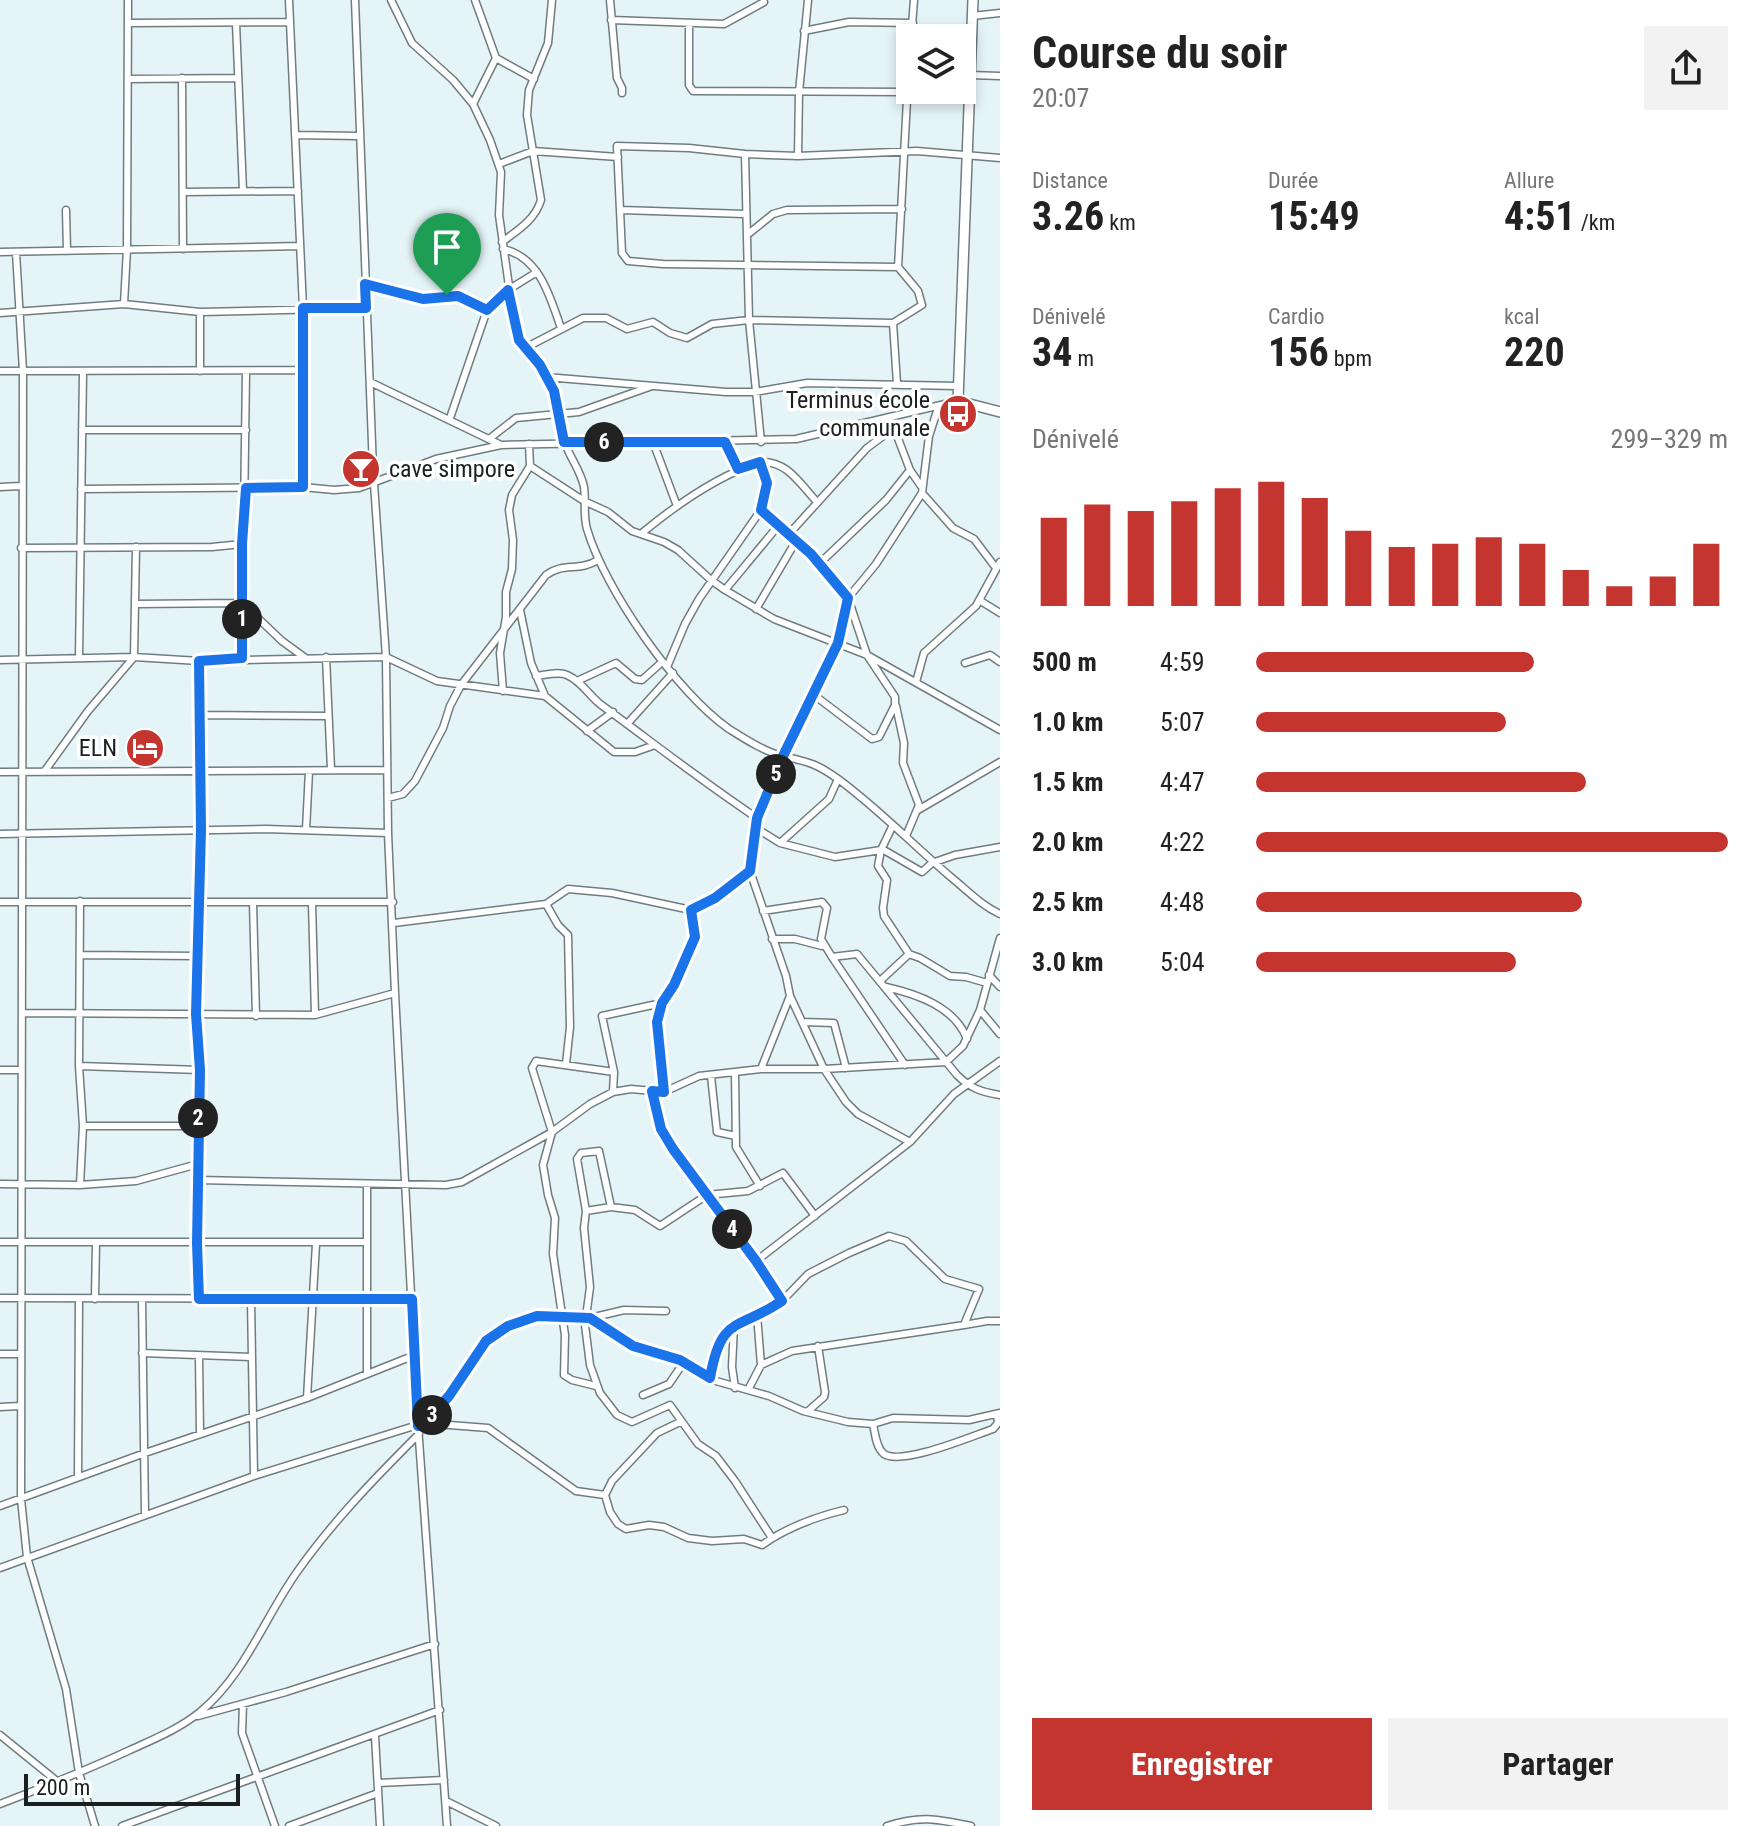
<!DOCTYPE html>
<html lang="fr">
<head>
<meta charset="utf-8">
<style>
  body { margin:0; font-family:"Roboto Condensed",sans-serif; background:#f2f2f2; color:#222; height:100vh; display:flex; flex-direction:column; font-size:30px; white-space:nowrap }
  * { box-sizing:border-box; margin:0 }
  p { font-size:26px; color:#767676 }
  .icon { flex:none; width:44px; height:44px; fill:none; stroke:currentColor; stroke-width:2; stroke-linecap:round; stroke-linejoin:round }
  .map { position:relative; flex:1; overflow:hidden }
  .side { display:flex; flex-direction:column; background:#fff; width:760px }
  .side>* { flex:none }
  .controls { position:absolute; left:896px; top:24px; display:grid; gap:16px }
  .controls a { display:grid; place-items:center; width:80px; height:80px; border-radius:0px; background:#fff; box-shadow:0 4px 12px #0003; font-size:40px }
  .scale { position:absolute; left:24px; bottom:20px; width:216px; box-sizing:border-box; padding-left:8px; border:4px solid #1a1f20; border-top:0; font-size:22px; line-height:28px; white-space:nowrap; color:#1a1f20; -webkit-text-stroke:6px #fff; paint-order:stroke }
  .pin { position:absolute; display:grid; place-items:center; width:68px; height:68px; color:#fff; margin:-82px -34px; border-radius:50% 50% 50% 0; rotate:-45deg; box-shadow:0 0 8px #0007 }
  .pin .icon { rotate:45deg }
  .km { position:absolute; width:40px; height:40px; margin:-20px; border-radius:50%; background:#222; color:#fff; font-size:22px; line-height:40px; text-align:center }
  .round { display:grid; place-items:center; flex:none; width:84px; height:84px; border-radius:0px; background:#f2f2f2 }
  .head { display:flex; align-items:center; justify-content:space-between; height:136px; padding:0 32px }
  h1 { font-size:44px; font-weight:700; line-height:60px }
  .metrics { display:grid; grid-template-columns:repeat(3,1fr); gap:12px; height:136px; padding:8px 32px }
  .metrics div { display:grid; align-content:center }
  .metrics b { font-size:40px; font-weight:700 }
  .metrics small { font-size:22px; font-weight:400 }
  .metrics p { font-size:22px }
  .chart { height:224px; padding:16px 32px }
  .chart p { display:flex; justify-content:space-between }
  .chart svg { width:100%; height:144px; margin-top:8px; stroke:#c3352e; stroke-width:6 }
  .action { display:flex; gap:16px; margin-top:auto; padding:16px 32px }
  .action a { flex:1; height:92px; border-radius:0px; background:#c3352e; color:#fff; font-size:32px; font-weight:700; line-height:92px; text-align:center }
  .action a+a { background:#f2f2f2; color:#222 }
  ul { padding:0 32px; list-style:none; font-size:26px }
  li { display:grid; grid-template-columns:128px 96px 1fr; align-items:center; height:60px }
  li i { height:20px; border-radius:10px; background:#c3352e }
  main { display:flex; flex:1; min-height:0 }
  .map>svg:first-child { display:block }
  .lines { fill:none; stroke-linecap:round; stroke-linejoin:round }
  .street-casing { stroke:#6f7d80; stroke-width:9 }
  .secondary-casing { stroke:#6f7d80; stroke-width:12 }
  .street { stroke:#fff; stroke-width:6 }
  .secondary { stroke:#fff; stroke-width:9 }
  .route-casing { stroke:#fff; stroke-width:16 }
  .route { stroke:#1a73e8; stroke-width:10 }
  .labels { text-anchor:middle; stroke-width:7; stroke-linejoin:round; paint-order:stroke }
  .poi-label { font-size:24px; fill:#1a1f20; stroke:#fff; text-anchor:end }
</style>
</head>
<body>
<main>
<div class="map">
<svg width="1000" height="1826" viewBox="0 0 1000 1826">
  <rect width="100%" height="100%" fill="#e4f4f7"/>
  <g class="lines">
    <g class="street-casing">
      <path id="street" d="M289,0l14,308v179
        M355,0l18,469 13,188 2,176 7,160 23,433 29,400
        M391,0l21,43 41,37 20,24 17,36 11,32 -2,43 16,114c8,23 29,38 38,61 7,16 6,36 12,53 5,15 16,28 19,44 2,15 -1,28 3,42 18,61 90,164 142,200 16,10 36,23 54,27 25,6 33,7 55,23 41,30 76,67 114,99 16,13 29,27 48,36
        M610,0l7,78 5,10v5
        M972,16l28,-3
        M611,20l113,4 40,-22
        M128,23l161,-1
        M236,23l7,168
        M689,24v61l4,6 213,1
        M804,31l45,-9 64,1
        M911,38l3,-38
        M496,58l38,21
        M969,75l31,1
        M182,78l1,171
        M128,79l110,-1
        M473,104l23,-46 -21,-58
        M295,135l64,1
        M745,154l-56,-6 -72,-2 5,107 6,8 35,3 235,3 20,24 4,14 -29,18
        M798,156l1,-64 9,-92
        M499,164l34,-13 85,6
        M183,192l115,-1
        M66,210l1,41
        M621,210l124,4
        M747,235l26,-21 14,-4 115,-1
        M502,242c16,-12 33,-22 39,-42l-14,-85 2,-25 19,-47 4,-43
        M503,249c37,8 47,48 58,79
        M0,252l300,-6
        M16,252l7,119 -2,1128 6,58 39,132 13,84 16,53
        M898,267l12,-223
        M365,284l58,15 35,-3 29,14
        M124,304l3,-55 1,-249
        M0,313l124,-9 76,8 166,-4
        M525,348l58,-30h23l21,11 26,-7 17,11 17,5 25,-14 37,-4 144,3 4,61
        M0,371l304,-1
        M200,371v-59
        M546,377l180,15h29l52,-9 151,3
        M370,382l131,63
        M450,418l37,-108 21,-20 29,-18
        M894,428l16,42 11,16
        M82,430h164
        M489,439l27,-21 63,-6 73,-26
        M653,442l24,64
        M725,442l13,27
        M761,442l-12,-122 -4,-166 53,2 119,-5 83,7
        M760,462c27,-2 40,22 57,40
        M530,466l54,35 24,11 24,19 32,11 14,8 33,30 14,10 53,-64
        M0,487l21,-1
        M81,489l222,-2 31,3 25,-2 77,-29 65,-14 295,-6 162,-38
        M922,493l31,35 21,11 22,29
        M761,510l50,44 37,44 19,57 28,42v8l-16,32 -7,2 -58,-44
        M642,533c34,-28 75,-57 118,-71l7,21 -6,27 -62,89 -14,25 -18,43
        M788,535l79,-87 27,-20
        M21,548l191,-1 30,-3
        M819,564l67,-64 24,-30
        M725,590l49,29 93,36 133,75
        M979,600l21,13
        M136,604l106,-1 40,38 22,16
        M756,609l40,-68
        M520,610l11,53 14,33
        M326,657l5,112
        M79,658l4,-286
        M242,658l4,-286
        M0,660l134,-3 65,4 187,-4 51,24 108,15 69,56h21l20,-7
        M199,661l2,169 -5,184 4,56 -3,173 2,56
        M965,663l25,-8 10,7
        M536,676c10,-1 23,-5 31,-1 14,6 22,20 33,29 52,38 103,78 157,114
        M577,681l39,-18 19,16 7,1 20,-18
        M916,682l8,-29 52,-47 24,-44
        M503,691l-3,-38 6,-36v-25l6,-23 1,-29 -4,-30 3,-15 18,-29 -1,-22
        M896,706l8,37 -1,20 16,42 -13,31
        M199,715l129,1
        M628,723l45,-50
        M587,731l26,-19
        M0,772l387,-2
        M44,772l44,-61 46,-54 2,-110
        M388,798l15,-4 12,-13 28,-53 7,-22 11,-21 85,-110c17,-13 33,-3 52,-15
        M918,810l82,-48
        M756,828l24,15 55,14 46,-7 12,-25
        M306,830l3,-59
        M0,834l266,-5 122,4
        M780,843l49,-44 9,-20
        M882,849l40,23 10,-9 23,-8 45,-8
        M80,901l-1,165 4,60 -3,59
        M0,902h393
        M253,903l3,113
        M312,903l3,112
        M546,904l12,21 10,10 2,92 -4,37
        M763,911l59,-9 5,6 -6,31 11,18 25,-3 100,121c13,13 24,17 43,20
        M394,923l152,-19 22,-15 44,4 79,17
        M772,939h23l27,7
        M909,954l11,4 30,18 16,1 21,6
        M80,955l117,1
        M832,957l73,108
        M989,975l11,12
        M880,981l29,-27 -25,-38 -1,-8 4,-28 -9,-14 3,-16
        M886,987c31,7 69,20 81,52
        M662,1003l-5,19 7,70
        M980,1010l20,24
        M24,1013l291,2 80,-22
        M803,1022l31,1 12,45
        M79,1066l121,4
        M761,1069l29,-73
        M0,1070h21
        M735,1072l1,75 24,39
        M711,1076l6,56 19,4
        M652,1091l9,38 12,20 109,152
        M613,1092l1,-20 -12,-56 60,-13 12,-18 21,-48 -4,-27 24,-12 35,-27
        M83,1126h115
        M910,1142l44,-48 46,-33
        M198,1180l248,5 16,-3 90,-50 -20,-64 4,-7 78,11
        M0,1184l80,1 56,-4 62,-17
        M367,1184v190
        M611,1207l24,3 25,16 47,-31 41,-4 35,-18 32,43
        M586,1211l25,-4 -12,-56 -18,2 -4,6 9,52 -2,17 6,59 -5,38 5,40 10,28 17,22 15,7 38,-17 28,39 18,12 19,25 37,57
        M0,1242h366
        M756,1261l154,-119 -52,-28 -12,-12 -22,-33 -34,-73 -4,-20 -36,-105 7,-53 26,-62 55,-113 10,-45 28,-34 46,-71 7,-57 9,-28
        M0,1298l412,1
        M95,1299l1,-57
        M142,1300l3,214
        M251,1300l3,176
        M590,1318l34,-8 42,1
        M964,1325l23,-4h13
        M734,1326l-2,41 3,21
        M142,1353l109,4
        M0,1354h20
        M199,1356l1,78
        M710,1378c7,-38 11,-47 47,-63
        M596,1386l-24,-6 -8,-5 1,-40 -12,-81 2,-36 -7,-23 -5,-30 9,-33 38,-28 23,-12 18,-3 33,3 35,-16 62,-7h63l122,-7 17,-16 17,-36 20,-72
        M748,1390l13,-25 31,-14 172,-26 15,-36 -34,-10 -39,-38 -17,-5 -40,17 -41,21 -26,27 -25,14 4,50
        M643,1395l26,-11 15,-22
        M307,1398l9,-154
        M0,1407l20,-1
        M807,1412l17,-15 1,-5 -7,-46
        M680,1422l-23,11 -45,48 -7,14 5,17 8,12 8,5 23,-4 15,2 24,11 24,3 32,-2 18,6c24,-17 53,-28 82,-35
        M424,1423l25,-27 37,-55 22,-15 29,-10 53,2 43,28 47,14 36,21 53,15 34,15 45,11 25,2 20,-6 76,2 31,-7
        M873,1424c2,9 3,24 11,30 18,12 88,-18 109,-25l5,-6 -1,-9
        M78,1476l1,-177
        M0,1506l145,-53 162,-55 108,-43
        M0,1568l254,-92 170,-53 64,5 88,63 29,4
        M243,1704l-1,29 33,93
        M198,1716l88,-24 149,-48
        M0,1735l58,47
        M375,1736l5,90
        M378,1783l66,-3
        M446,1801l50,25
        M0,1804c44,-17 87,-34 130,-54 24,-11 49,-21 70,-38 44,-36 65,-95 97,-140 36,-51 78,-94 122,-138
        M122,1826l318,-116
        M289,1826l89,-33
        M887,1826c34,-11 50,-7 84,0"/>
    </g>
    <g class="secondary-casing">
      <path id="secondary" d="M973,0l-15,401 42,11"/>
    </g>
    <use href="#street" class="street"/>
    <use href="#secondary" class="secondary"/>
  </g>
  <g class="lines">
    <g class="route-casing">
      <path id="route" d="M365,284l58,15 35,-3 29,14 21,-20 11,50 21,25 14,26 10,51h161l13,27 22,-7 7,21 -6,27 50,44 37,44 -10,45 -55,113 -26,62 -7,53 -35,27 -24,12 4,27 -21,48 -12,18 -5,19 7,70 -12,-1 9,38 12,20 83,112 26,40c-45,30 -61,14 -72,77l-30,-18 -47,-14 -43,-28 -53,-2 -29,10 -22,15 -37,55 -25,27 -6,3 -6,-127h-213l-2,-56 3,-173 -4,-56 5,-184 -2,-169 43,-3v-114l4,-56 57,-1v-179h63z"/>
    </g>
    <use href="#route" class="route"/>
  </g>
  <defs>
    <g id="bus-disc" transform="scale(2)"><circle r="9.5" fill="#c3352e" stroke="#fff"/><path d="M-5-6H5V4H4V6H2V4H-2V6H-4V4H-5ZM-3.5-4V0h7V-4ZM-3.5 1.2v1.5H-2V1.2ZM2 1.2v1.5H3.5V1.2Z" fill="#fff"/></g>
    <g id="bar-disc" transform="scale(2)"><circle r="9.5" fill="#c3352e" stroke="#fff"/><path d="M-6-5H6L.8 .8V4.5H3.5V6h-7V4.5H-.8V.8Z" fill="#fff"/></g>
    <g id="hotel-disc" transform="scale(2)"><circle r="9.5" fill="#c3352e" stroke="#fff"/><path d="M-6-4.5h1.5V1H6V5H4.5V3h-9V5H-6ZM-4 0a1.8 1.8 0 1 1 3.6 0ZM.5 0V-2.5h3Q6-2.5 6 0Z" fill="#fff"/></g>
  </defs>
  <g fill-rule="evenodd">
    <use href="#bus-disc" x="958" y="414"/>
    <use href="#bar-disc" x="361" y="469"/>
    <use href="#hotel-disc" x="145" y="748"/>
  </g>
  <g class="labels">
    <g class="poi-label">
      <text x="930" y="408">Terminus école<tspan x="930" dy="28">communale</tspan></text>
      <text x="389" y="477" text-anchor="start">cave simpore</text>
      <text x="117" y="756">ELN</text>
    </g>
  </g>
</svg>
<div class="controls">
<a><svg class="icon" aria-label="layers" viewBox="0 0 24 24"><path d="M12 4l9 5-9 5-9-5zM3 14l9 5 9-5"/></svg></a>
</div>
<div class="scale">200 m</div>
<div class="pin" style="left:447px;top:295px;background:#1e9e55"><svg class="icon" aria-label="arrive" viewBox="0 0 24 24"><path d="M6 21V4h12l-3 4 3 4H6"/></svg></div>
<b class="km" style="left:242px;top:619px">1</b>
<b class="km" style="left:198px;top:1118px">2</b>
<b class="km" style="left:432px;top:1415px">3</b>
<b class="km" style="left:732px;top:1229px">4</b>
<b class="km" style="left:776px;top:774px">5</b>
<b class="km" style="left:604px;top:442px">6</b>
</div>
<section class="side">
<div class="head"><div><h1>Course du soir</h1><p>20:07</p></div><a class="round"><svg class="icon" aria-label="share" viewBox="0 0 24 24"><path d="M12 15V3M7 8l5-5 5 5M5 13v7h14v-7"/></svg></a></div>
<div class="metrics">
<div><p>Distance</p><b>3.26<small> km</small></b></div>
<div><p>Durée</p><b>15:49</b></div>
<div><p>Allure</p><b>4:51<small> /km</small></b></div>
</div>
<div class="metrics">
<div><p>Dénivelé</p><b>34<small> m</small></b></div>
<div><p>Cardio</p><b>156<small> bpm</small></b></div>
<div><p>kcal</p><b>220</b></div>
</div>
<div class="chart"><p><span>Dénivelé</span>299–329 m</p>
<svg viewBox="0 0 160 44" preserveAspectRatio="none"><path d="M5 44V17M15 44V13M25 44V15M35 44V12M45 44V8M55 44V6M65 44V11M75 44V21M85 44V26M95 44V25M105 44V23M115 44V25M125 44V33M135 44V38M145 44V35M155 44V25"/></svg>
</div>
<ul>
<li><b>500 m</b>4:59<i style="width:59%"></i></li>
<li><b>1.0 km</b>5:07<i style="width:53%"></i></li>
<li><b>1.5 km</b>4:47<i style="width:70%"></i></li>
<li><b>2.0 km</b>4:22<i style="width:100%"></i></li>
<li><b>2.5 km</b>4:48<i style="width:69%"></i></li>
<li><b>3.0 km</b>5:04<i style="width:55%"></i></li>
</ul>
<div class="action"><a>Enregistrer</a><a>Partager</a></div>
</section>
</main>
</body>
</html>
